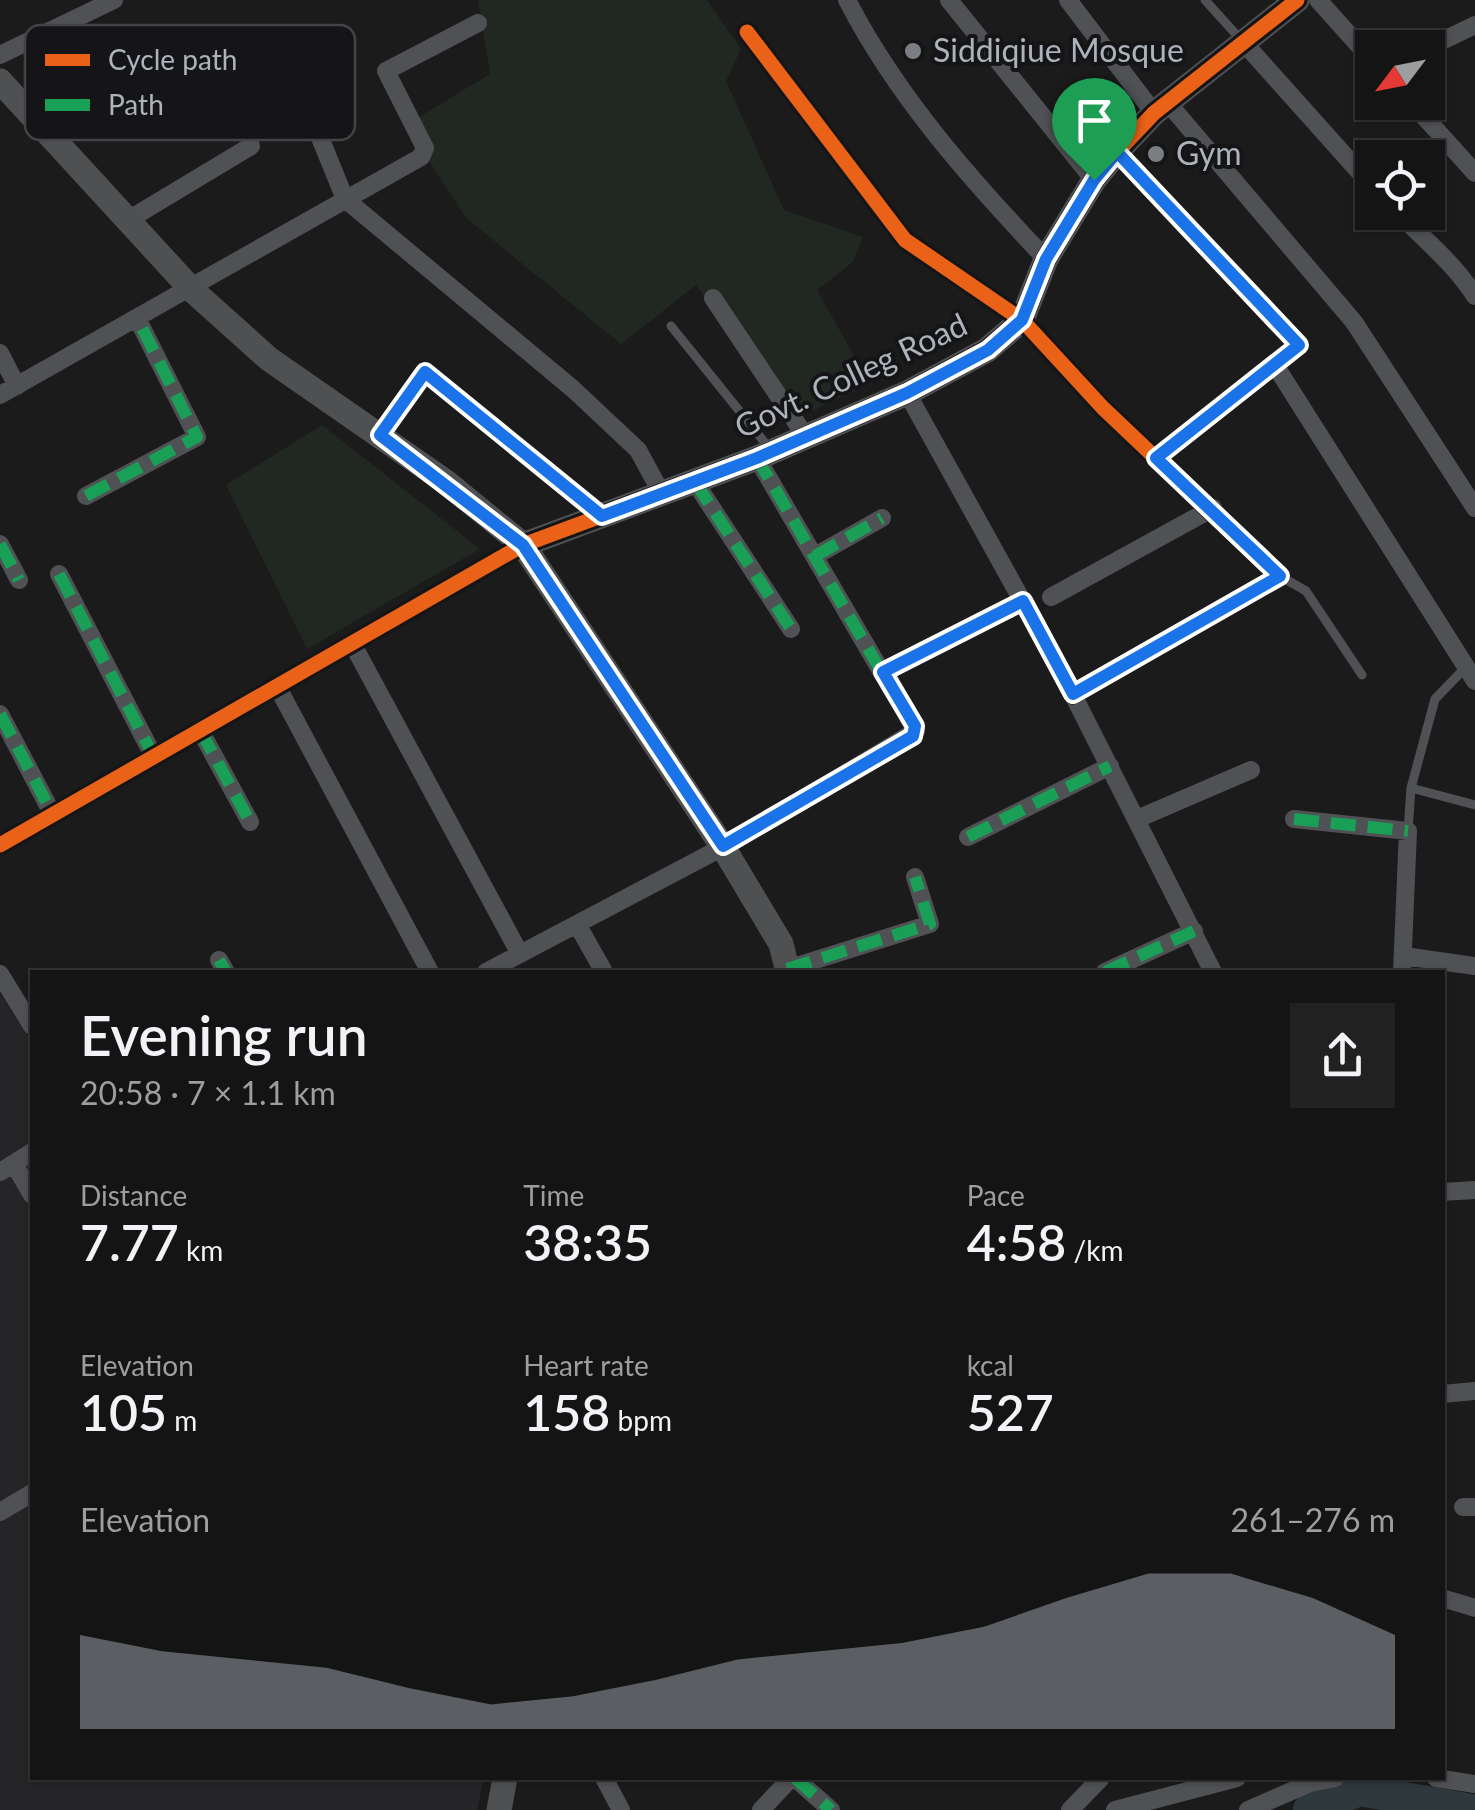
<!DOCTYPE html>
<html lang="en">
<head>
<meta charset="utf-8">
<style>
  body { margin:0; font-family:Lato,sans-serif; background:#212122; color:#f1f3f6; height:100vh; display:flex; flex-direction:column; font-size:38px; white-space:nowrap }
  * { box-sizing:border-box; margin:0 }
  p { font-size:32px; color:#9d9ea0 }
  .icon { flex:none; width:55px; height:55px; fill:none; stroke:currentColor; stroke-width:2; stroke-linecap:round; stroke-linejoin:round }
  .map { position:relative; flex:1; overflow:hidden }
  .sheet { position:absolute; left:30px; top:970px; width:1415px; height:810px; display:flex; flex-direction:column; background:#141414; border-radius:0px; box-shadow:0 2px 8px #0004,0 0 0 2px #333334 }
  .sheet>* { flex:none }
  .needle { width:65px; rotate:238deg }
  .buttons { position:absolute; left:1355px; top:30px; display:grid; gap:20px }
  .buttons a { display:grid; place-items:center; width:90px; height:90px; border-radius:0px; background:#141414; box-shadow:0 2px 8px #0004,0 0 0 2px #333334; font-size:50px }
  .pin { position:absolute; display:grid; place-items:center; width:85px; height:85px; color:#fff; margin:-102px -42px; border-radius:50% 50% 50% 0; rotate:-45deg; box-shadow:0 0 10px #0007 }
  .pin .icon { rotate:45deg }
  .round { display:grid; place-items:center; flex:none; width:105px; height:105px; border-radius:0px; background:#212122 }
  .head { display:flex; align-items:center; justify-content:space-between; height:170px; padding:0 50px }
  h1 { font-size:55px; font-weight:600; line-height:75px }
  .figures { display:grid; grid-template-columns:repeat(3,1fr); gap:15px; height:170px; padding:10px 50px }
  .figures div { display:grid; align-content:center }
  .figures b { font-size:50px; font-weight:600 }
  .figures small { font-size:28px; font-weight:400 }
  .figures p { font-size:28px }
  .chart { height:280px; padding:20px 50px }
  .chart p { display:flex; justify-content:space-between }
  .chart svg { width:100%; height:180px; margin-top:10px; fill:#7a7e83; opacity:.7 }
  .map>svg:first-child { display:block }
  .built { fill:#252527 }
  .green { fill:#212821 }
  .lines { fill:none; stroke-linecap:round; stroke-linejoin:round }
  .river { stroke:#2e393d; stroke-width:32 }
  .lane { stroke:#4f5154; stroke-width:9 }
  .street { stroke:#4f5154; stroke-width:18 }
  .secondary { stroke:#4e5052; stroke-width:25 }
  .quiet { stroke:#1a9f57; stroke-width:12; stroke-dasharray:25 12; stroke-linecap:butt }
  .cycleway-casing { stroke:#151517; stroke-width:21 }
  .cycleway { stroke:#ea6118; stroke-width:15 }
  .route-casing { stroke:#fff; stroke-width:20 }
  .route { stroke:#1a73e8; stroke-width:12 }
  .poi-dot { fill:#7a7e83; stroke:#151517; stroke-width:4 }
  .labels { text-anchor:middle; stroke-width:8; stroke-linejoin:round; paint-order:stroke }
  .poi-label { font-size:32px; fill:#adb3bb; stroke:#151517; text-anchor:start }
  .street-label { font-size:32px; fill:#adb3bb; stroke:#151517 }
  .key { fill:#151517; stroke:#434448; stroke-width:2.5 }
  .key-label { font-size:28px; fill:#adb3bb }
</style>
</head>
<body>
<div class="map">
<svg width="1475" height="1810" viewBox="0 0 1475 1810">
  <rect width="100%" height="100%" fill="#1b1b1b"/>
  <path class="built" d="M0,994l32,48v736h452l-7,32h-477z"/>
  <path class="green" d="M478,0h229l34,49 -15,32 58,129 79,27 -10,25 -36,28 53,94 -78,36 -96,-135 -75,59 -155,-126 -60,-93 84,-51z
    M322,425l158,124 -173,100 -81,-164z"/>
  <g class="lines">
    <path class="river" d="M1309,1810l51,-20 112,20"/>
    <path class="lane" d="M1205,0l37,41
      M671,326l99,123
      M382,433l43,-61 175,142
      M1280,576l26,15 56,84
      M1411,788l64,17
      M1408,831l3,-43 24,-89 29,-30"/>
    <path class="street" d="M847,0c50,97 124,180 199,259
      M949,0l145,180
      M1068,0l86,113
      M1318,0l54,60
      M747,32l158,208 117,80 81,88 177,168 -207,118
      M1444,40l31,-15
      M1244,43l128,143
      M0,55l114,-55
      M290,64l55,135 228,190 65,61 24,44
      M1411,102l64,71
      M1168,103l186,219 121,186
      M1117,152l182,193 -143,113
      M1398,212c28,30 55,50 77,84
      M128,220l123,-74
      M713,298l93,139
      M0,353l17,33
      M1275,365l200,316
      M907,393l152,274 154,305
      M0,395l421,-238 4,-9 -39,-77 92,-48
      M695,482l96,147
      M86,496l111,-59 -59,-117
      M0,544l19,36
      M815,556l67,-38
      M59,574l95,183
      M1051,597l162,-89
      M352,643l168,311
      M883,671l140,-70
      M277,686l153,286
      M0,714l53,101
      M200,730l50,92
      M1137,819l114,-49
      M1294,819l114,12 -6,141
      M968,837l142,-71
      M0,845l523,-300
      M577,924l27,48
      M1404,956l71,10
      M219,960l7,12
      M787,969l143,-45 -15,-47
      M486,972l237,-125 193,-116 -159,-273
      M1105,972l89,-41
      M0,974l32,52
      M14,1164l18,31
      M0,1172l32,-20
      M1442,1192l33,-2
      M1442,1394l33,-3
      M1463,1507h12
      M0,1512l32,-19
      M1442,1598l33,10
      M604,1778l17,32
      M795,1778l36,32
      M1436,1778l39,6
      M761,1810l30,-32
      M1070,1810l31,-32
      M1115,1810l122,-32
      M1248,1810l62,-27 25,-5"/>
    <path class="secondary" d="M0,81l192,209 77,69 177,123 77,63 200,302 58,97 7,28
      M523,545l234,-87 150,-65 80,-43 35,-30 24,-61 48,-79 23,-28 37,-39 143,-113
      M499,1810l6,-32"/>
    <path class="quiet" d="M695,482l96,147
      M86,496l111,-59 -59,-117
      M0,544l19,36
      M815,556l67,-38
      M59,574l95,183
      M883,671l140,-70
      M0,714l53,101
      M200,730l50,92
      M1294,819l114,12
      M968,837l142,-71
      M723,847l193,-116 -159,-273
      M219,960l7,12
      M787,969l143,-45 -15,-47
      M1105,972l89,-41
      M795,1778l36,32"/>
    <g class="cycleway-casing">
      <path id="cycleway" d="M747,32l158,208 117,80 81,88 177,168 -207,118
        M0,845l523,-300 234,-87 150,-65 80,-43 35,-30 24,-61 48,-79 23,-28 37,-39 143,-113"/>
    </g>
    <use href="#cycleway" class="cycleway"/>
  </g>
  <g class="lines">
    <g class="route-casing">
      <path id="route" d="M1117,152l182,193 -143,113 124,118 -207,118 -50,-93 -140,71 32,54 -2,10 -190,110 -200,-301 -143,-110 45,-63 177,144 155,-58 150,-65 81,-43 34,-30 24,-61 48,-79z"/>
    </g>
    <use href="#route" class="route"/>
  </g>
  <g class="poi-dot">
    <circle cx="913" cy="51" r="10"/>
    <circle cx="1156" cy="154" r="10"/>
  </g>
  <g class="labels">
    <g class="poi-label">
      <text x="933" y="62">Siddiqiue Mosque</text>
      <text x="1176" y="165">Gym</text>
    </g>
    <g class="street-label">
      <text transform="translate(851 376) rotate(-25)" y="11">Govt. Colleg Road</text>
    </g>
  </g>
  <rect x="25" y="25" width="330" height="115" rx="15" class="key"/>
  <rect x="45" y="54" width="45" height="12" fill="#ea6118"/>
  <rect x="45" y="99" width="45" height="12" fill="#1a9f57"/>
  <g class="key-label">
    <text x="108" y="70">Cycle path</text>
    <text x="108" y="115">Path</text>
  </g>
</svg>
<div class="buttons">
<a><svg class="needle" viewBox="-14 -14 28 28"><path d="M0-13l5 13h-10z" fill="#e53935"/><path d="M0 13l5-13h-10z" fill="#9d9ea0"/></svg></a>
<a><svg class="icon" aria-label="locate" viewBox="0 0 24 24"><circle cx="12" cy="12" r="6"/><path d="M12 2v4M12 18v4M2 12h4M18 12h4"/></svg></a>
</div>
<div class="pin" style="left:1094px;top:180px;background:#1e9e55"><svg class="icon" aria-label="arrive" viewBox="0 0 24 24"><path d="M6 21V4h12l-3 4 3 4H6"/></svg></div>
<section class="sheet">
<div class="head"><div><h1>Evening run</h1><p>20:58 · 7 × 1.1 km</p></div><a class="round"><svg class="icon" aria-label="share" viewBox="0 0 24 24"><path d="M12 15V3M7 8l5-5 5 5M5 13v7h14v-7"/></svg></a></div>
<div class="figures">
<div><p>Distance</p><b>7.77<small> km</small></b></div>
<div><p>Time</p><b>38:35</b></div>
<div><p>Pace</p><b>4:58<small> /km</small></b></div>
</div>
<div class="figures">
<div><p>Elevation</p><b>105<small> m</small></b></div>
<div><p>Heart rate</p><b>158<small> bpm</small></b></div>
<div><p>kcal</p><b>527</b></div>
</div>
<div class="chart"><p><span>Elevation</span>261–276 m</p>
<svg viewBox="0 0 160 44" preserveAspectRatio="none"><path d="M0 44V21L10 25L20 27L30 29L40 34L50 38L60 36L70 32L80 27L90 25L100 23L110 19L120 12L130 6L140 6L150 12L160 21V44z"/></svg>
</div>
</section>
</div>
</body>
</html>
